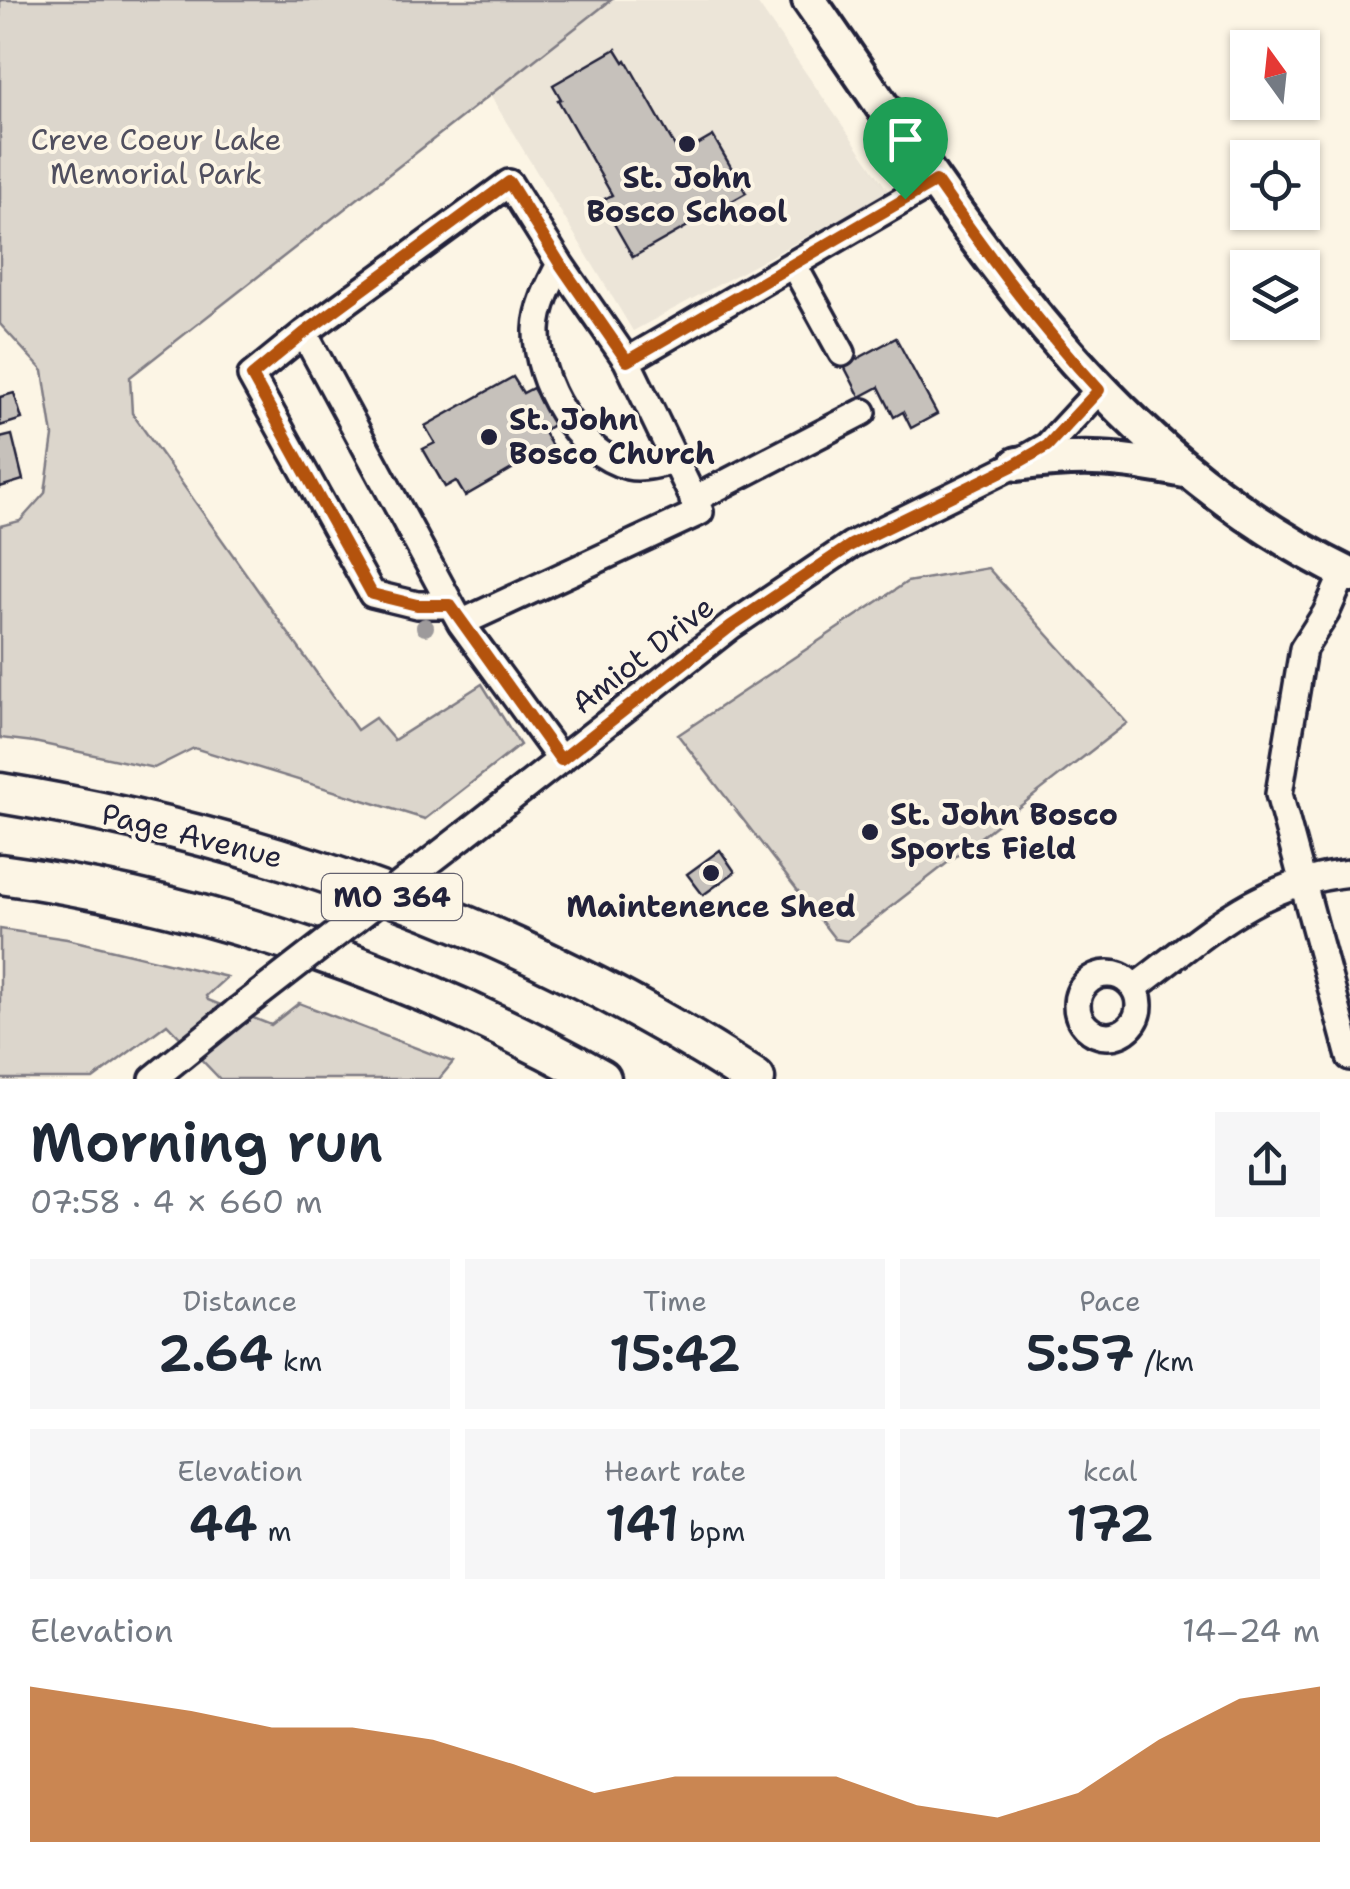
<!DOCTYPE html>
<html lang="en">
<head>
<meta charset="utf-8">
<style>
  body { margin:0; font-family:"Shantell Sans",sans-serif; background:#f6f6f7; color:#1f2937; height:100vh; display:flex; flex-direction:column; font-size:38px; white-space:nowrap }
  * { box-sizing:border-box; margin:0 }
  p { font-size:32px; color:#747a83 }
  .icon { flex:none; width:55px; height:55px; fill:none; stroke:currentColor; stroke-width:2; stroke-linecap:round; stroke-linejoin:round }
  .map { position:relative; height:1079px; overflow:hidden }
  .details { display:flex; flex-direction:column; background:#fff; flex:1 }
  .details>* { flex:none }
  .needle { width:65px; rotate:345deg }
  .tools { position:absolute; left:1230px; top:30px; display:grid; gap:20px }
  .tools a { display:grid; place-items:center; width:90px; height:90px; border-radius:0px; background:#fff; box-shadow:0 2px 8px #0004; font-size:50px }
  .pin { position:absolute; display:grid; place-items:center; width:85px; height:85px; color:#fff; margin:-102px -42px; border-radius:50% 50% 50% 0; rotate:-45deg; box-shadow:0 0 10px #0007 }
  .pin .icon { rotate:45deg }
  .round { display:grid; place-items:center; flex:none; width:105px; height:105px; border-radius:0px; background:#f6f6f7 }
  .summary { display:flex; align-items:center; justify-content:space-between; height:170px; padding:0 30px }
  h1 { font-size:55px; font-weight:600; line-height:75px }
  .figures { display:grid; grid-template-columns:repeat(3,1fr); gap:15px; height:170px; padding:10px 30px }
  .figures div { display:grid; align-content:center; border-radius:0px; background:#f6f6f7; text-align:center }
  .figures b { font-size:50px; font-weight:600 }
  .figures small { font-size:28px; font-weight:400 }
  .figures p { font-size:28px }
  .chart { height:280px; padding:20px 30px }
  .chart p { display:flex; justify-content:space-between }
  .chart svg { width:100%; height:180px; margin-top:10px; fill:#b45309; opacity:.7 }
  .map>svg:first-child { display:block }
  .built { fill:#ece5d8 }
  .green { fill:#dcd6cc; stroke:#7f7c84; stroke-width:2.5 }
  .building { fill:#c6c1bb; stroke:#22223b; stroke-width:2.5 }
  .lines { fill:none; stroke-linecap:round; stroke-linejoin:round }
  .minor-casing { stroke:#22223b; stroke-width:32 }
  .major-casing { stroke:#22223b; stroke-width:40 }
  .highway-casing { stroke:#22223b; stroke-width:45 }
  .minor { stroke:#fcf5e5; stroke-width:25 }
  .major { stroke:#fcf5e5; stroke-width:32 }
  .highway { stroke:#fcf5e5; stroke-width:38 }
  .minor-bridge-casing { stroke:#22223b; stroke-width:32; stroke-linecap:butt }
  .minor-bridge { stroke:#fcf5e5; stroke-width:25 }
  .tree { fill:#9d9a9b }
  .route-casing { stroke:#fff; stroke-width:20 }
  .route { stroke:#b45309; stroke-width:12 }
  .poi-dot { fill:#22223b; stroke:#fcf5e5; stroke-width:4 }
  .labels { text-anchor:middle; stroke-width:8; stroke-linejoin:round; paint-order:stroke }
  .shield { fill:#fcf5e5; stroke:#63616e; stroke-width:2.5 }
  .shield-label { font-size:28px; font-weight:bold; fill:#22223b }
  .park-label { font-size:30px; fill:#504f5f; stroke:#fcf5e5 }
  .poi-label { font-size:30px; font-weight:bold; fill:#22223b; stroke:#fcf5e5 }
  .street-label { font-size:30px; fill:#22223b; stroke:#fcf5e5 }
</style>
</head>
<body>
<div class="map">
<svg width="1350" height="1079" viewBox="0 0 1350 1079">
  <rect width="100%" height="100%" fill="#fcf5e5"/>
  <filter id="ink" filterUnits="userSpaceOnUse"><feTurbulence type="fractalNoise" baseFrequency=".01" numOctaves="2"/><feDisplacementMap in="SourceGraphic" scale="20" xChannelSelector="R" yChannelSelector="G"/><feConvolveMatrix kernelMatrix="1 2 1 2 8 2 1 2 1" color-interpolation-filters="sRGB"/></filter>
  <g filter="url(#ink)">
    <path class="built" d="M611,0h144l134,192 -256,139 -143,-236z"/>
    <path class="green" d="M0,0h611l-481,377 2,36 225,317 18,-12 19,22 88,-56 38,61 -95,74 -231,-71 -40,20 -120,-26 -34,-4v-212l20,-5 25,-28 8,-57 -10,-65 -43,-47z
      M988,568l139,155 -280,218 -12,-2 -157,-204 229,-153z
      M0,929l67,10 160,38 -21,19 2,4 63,25 28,-22 154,59 -14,17h-219l-53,-55 -74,55h-93z"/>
    <path class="building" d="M616,49l8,13 2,-2 54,95 33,-19 33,57 -113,64 -32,-56 11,-6 -54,-95 3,-1 -8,-14z
      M896,338l41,76 -26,14 -8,-16 -9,5 -15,-30 -19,10 -16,-31z
      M513,377l10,16 10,-5 21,36 -11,7 9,15 -87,50 -9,-15 -11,6 -22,-38 12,-6 -10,-17z
      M14,393l8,26 -22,7v-29z
      M12,435l11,45 -23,7v-49z
      M720,850l15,22 -32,23 -16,-21z"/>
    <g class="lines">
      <g class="minor-casing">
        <path id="minor" d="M793,264l49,89
          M304,333l147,272
          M627,361l-67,-97c-11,21 -22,42 -23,66 -1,51 39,123 91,136 14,3 32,-2 46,-6
          M693,500l170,-88
          M1344,572l-18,41 -23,36 -24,145 71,263
          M461,623l-10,-18h-34l-45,-11 -121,-218 53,-43 205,-150 51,81
          M561,760l-100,-137 239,-111 -73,-151 309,-180
          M463,836l268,-210 120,-81 161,-79 35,-20 52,-56
          M1077 1005a31 31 0 1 1 62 0a31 31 0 1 1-62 0Z
          M1134,988c71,-53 124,-106 216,-115
          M153,1079l84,-68"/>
      </g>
      <g class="major-casing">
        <path id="major" d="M809,0c155,221 289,452 541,575
          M1017,464c67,-9 102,-6 168,7"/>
      </g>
      <g class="highway-casing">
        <path id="highway" d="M0,793c268,44 527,137 755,286
          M0,874c208,28 418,102 601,205"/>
      </g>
      <use href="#minor" class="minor"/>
      <use href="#major" class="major"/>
      <use href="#highway" class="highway"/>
      <g class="minor-bridge-casing">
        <path id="minor-bridge" d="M237,1011l226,-175"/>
      </g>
      <use href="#minor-bridge" class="minor-bridge"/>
    </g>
    <circle class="tree" cx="425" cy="627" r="9"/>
  </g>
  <g class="lines" filter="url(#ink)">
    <g class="route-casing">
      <path id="route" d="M936,181c51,73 103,144 163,209l-52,56 -35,20 -161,79 -120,81 -170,134 -111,-155h-33l-45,-11 -120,-218 52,-43 205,-151 51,82 67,97z"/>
    </g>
    <use href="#route" class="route"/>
  </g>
  <g class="poi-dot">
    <circle cx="687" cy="144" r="10"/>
    <circle cx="489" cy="437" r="10"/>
    <circle cx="870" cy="832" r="10"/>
    <circle cx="711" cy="873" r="10"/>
  </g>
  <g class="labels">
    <rect class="shield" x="322" y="874" width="140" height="46" rx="8"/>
    <g class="shield-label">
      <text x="392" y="907">MO 364</text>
    </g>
    <g class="park-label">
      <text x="156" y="150">Creve Coeur Lake<tspan x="156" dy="34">Memorial Park</tspan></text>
    </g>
    <g class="poi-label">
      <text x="687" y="188">St. John<tspan x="687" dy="34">Bosco School</tspan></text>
      <text x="509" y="430" text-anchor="start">St. John<tspan x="509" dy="34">Bosco Church</tspan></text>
      <text x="890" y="825" text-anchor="start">St. John Bosco<tspan x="890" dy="34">Sports Field</tspan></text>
      <text x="711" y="917">Maintenence Shed</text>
    </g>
    <g class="street-label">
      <text transform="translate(643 655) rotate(-38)" y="10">Amiot Drive</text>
      <text transform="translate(192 836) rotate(14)" y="10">Page Avenue</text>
    </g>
  </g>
</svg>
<div class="tools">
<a><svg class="needle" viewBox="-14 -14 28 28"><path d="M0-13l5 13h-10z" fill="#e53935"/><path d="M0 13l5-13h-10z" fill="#747a83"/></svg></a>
<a><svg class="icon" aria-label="locate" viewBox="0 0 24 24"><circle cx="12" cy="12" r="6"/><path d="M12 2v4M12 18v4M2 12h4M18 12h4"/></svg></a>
<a><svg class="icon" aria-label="layers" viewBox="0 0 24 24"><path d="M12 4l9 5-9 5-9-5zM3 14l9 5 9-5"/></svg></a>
</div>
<div class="pin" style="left:905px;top:199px;background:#1e9e55"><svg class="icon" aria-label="arrive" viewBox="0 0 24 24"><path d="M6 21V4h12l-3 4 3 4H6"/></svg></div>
</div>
<section class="details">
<div class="summary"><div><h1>Morning run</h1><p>07:58 · 4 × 660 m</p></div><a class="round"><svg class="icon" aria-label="share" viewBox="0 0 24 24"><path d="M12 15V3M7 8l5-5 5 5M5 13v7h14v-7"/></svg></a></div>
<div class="figures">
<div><p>Distance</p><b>2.64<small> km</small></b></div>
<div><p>Time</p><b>15:42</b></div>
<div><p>Pace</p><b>5:57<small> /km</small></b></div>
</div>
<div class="figures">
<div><p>Elevation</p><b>44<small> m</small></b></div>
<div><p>Heart rate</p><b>141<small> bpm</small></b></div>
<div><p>kcal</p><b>172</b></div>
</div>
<div class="chart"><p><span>Elevation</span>14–24 m</p>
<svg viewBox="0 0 160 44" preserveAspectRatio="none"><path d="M0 44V6L10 9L20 12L30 16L40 16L50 19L60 25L70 32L80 28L90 28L100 28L110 35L120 38L130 32L140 19L150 9L160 6V44z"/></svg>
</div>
</section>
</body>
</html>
